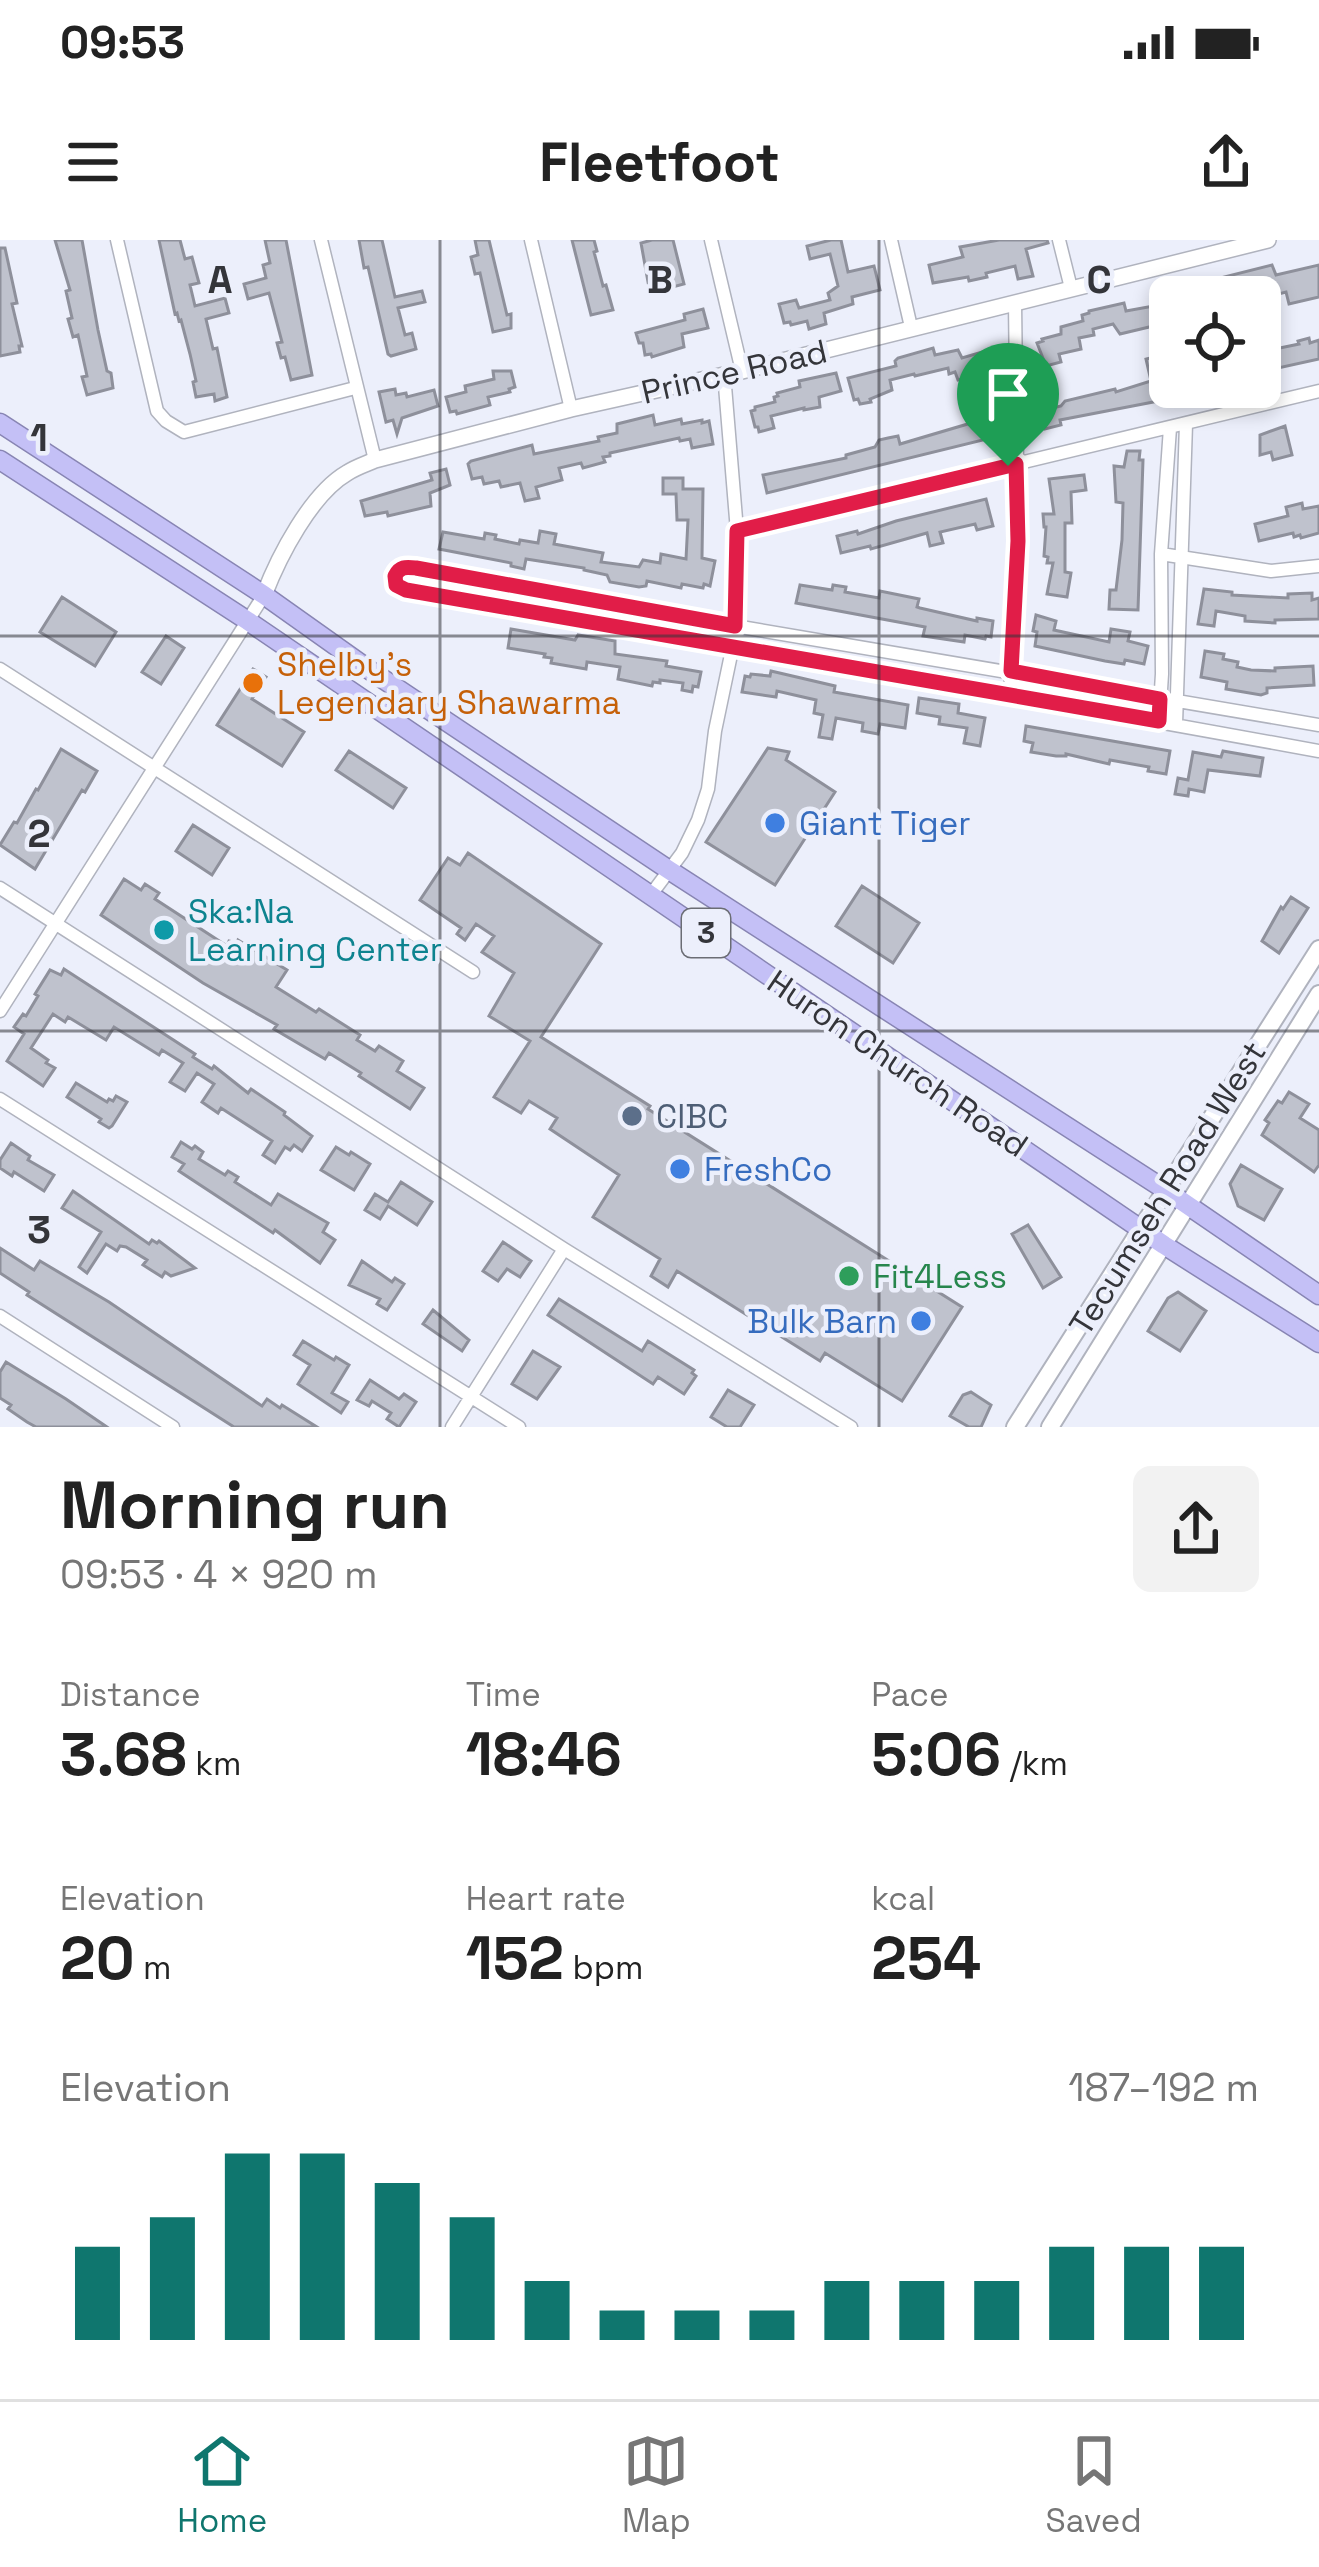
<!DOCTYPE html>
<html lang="en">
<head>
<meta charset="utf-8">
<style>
  body { margin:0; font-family:"Space Grotesk",sans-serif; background:#f2f2f2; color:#222; height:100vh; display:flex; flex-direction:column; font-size:45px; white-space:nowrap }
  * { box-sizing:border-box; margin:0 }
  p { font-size:39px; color:#767676 }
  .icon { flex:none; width:66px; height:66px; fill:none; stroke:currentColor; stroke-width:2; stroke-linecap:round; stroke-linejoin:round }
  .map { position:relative; height:1187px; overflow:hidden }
  .panel { display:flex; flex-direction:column; background:#fff; flex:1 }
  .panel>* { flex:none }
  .buttons { position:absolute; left:1149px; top:36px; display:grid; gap:24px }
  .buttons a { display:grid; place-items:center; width:132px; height:132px; border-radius:18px; background:#fff; box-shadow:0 6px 18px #0003; font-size:60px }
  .pin { position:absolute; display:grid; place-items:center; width:102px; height:102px; color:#fff; margin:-123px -51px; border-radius:50% 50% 50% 0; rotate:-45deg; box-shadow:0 0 12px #0007 }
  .pin .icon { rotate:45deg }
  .round { display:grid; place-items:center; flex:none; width:126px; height:126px; border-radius:18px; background:#f2f2f2 }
  .headline { display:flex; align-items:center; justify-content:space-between; height:204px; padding:0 60px }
  h1 { font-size:66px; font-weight:800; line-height:90px }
  .stats { display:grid; grid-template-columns:repeat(3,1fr); gap:18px; height:204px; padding:12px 60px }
  .stats div { display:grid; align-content:center }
  .stats b { font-size:60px; font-weight:800 }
  .stats small { font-size:33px; font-weight:400 }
  .stats p { font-size:33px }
  .chart { height:336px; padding:24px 60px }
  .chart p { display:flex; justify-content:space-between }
  .chart svg { width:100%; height:216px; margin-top:12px; stroke:#0f766e; stroke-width:6 }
  .status { display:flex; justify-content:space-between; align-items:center; height:84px; padding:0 60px; background:#fff; direction:ltr }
  .status svg { height:33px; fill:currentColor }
  header { display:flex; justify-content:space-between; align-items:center; height:156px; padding:0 60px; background:#fff; font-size:54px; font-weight:800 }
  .menu { display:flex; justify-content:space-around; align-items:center; height:168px; border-top:3px solid #e0e0e0; background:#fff; font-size:33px; color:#767676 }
  .menu a { display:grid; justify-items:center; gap:6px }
  .menu .current { color:#0f766e }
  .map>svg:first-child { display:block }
  .building { fill:#bfc2cd; stroke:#8e909b; stroke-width:3 }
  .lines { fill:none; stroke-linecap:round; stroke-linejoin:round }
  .minor-casing { stroke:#b0b3be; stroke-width:15 }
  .tertiary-casing { stroke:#b0b3be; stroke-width:18 }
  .secondary-casing { stroke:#b0b3be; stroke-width:20 }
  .trunk-casing { stroke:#8885b3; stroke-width:21 }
  .minor { stroke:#fff; stroke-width:12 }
  .tertiary { stroke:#fff; stroke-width:15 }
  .secondary { stroke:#fff; stroke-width:16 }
  .trunk { stroke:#c4c0f6; stroke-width:18 }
  .route-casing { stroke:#fff; stroke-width:24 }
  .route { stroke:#e11d48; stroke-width:15 }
  .grid { fill:none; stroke:#34353a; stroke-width:3; stroke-opacity:0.55 }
  .food-dot { fill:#e8710a; stroke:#eceffb; stroke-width:4.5 }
  .shop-dot { fill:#3f7fe0; stroke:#eceffb; stroke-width:4.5 }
  .culture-dot { fill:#0f9aa8; stroke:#eceffb; stroke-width:4.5 }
  .service-dot { fill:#5c6f8a; stroke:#eceffb; stroke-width:4.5 }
  .leisure-dot { fill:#2e9e5b; stroke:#eceffb; stroke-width:4.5 }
  .labels { text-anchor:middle; stroke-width:9; stroke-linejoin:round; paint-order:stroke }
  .shield { fill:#eceffb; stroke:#6b6d74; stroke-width:3 }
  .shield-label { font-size:30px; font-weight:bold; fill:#34353a }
  .street-label { font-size:33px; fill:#34353a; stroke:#eceffb }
  .food-label { font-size:33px; fill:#c56008; stroke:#eceffb; text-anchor:start }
  .shop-label { font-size:33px; fill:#366cbe; stroke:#eceffb; text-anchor:start }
  .culture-label { font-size:33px; fill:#0d838f; stroke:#eceffb; text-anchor:start }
  .service-label { font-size:33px; fill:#4e5e75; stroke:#eceffb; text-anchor:start }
  .leisure-label { font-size:33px; fill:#27864d; stroke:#eceffb; text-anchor:start }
  .grid-label { font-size:39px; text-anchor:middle; font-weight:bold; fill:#34353a; stroke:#eceffb; stroke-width:9; stroke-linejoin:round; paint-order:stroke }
</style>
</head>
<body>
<div class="status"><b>09:53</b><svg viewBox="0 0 49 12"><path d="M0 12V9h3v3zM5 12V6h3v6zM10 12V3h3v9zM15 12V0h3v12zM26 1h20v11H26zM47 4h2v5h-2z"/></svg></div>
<header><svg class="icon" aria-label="menu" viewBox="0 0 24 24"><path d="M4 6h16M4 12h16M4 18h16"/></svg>Fleetfoot<svg class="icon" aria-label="share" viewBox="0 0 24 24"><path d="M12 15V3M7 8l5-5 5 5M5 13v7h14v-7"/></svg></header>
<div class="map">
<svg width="1319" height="1187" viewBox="0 0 1319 1187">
  <rect width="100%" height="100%" fill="#eceffb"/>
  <path class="building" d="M55,0h27l16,90 9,41 4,2 2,15 -26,7 -5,-18 5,-1 -9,-41 -5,2 -5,-18 4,-1 -6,-27 4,-1z
    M159,0h21l5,19 7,-2 7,26 -9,2 5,21 30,-8 4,15 -23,6 7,30 4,-1 10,49 -12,4 -1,-7 -18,3 -3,-15 3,-1 -6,-27 -9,-34 -2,1 -2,-8 -2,1z
    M265,0h21l26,135 -21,5 -6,-23 -4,1 -4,-15 5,-1 -13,-49 -21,6 -4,-15 22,-6 -3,-13 7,-2z
    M359,0h23l13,57 27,-6 3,11 -27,6 7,27 7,-2 4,16 -25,7 -3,-2 -20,-87 -4,1z
    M475,0h14l18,75 4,-1v14l-18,4 -13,-59 -5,1 -4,-17 7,-2z
    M572,0h22l3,11 -3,1 9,34 3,-1 7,25 -22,5z
    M652,0h21l11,44 -34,9 -9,-50z
    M831,0h10l7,32 26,-6 6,24 -28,7 1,7 -29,9 2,11 -17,5 -2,-8 -16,4 -1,-3 -6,1 -5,-19 17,-4 3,8 31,-8 -2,-7 10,-7 -8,-32 -20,5 -3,-13z
    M999,0h48l1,3 -22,6 7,27 -15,3 -3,-13 -29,7 1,4 -18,4 -1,-4 -35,6 -4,-18 34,-8 -3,-10z
    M0,8h5l12,55 -5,1 10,42h-3l1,6 -20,4z
    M1272,25l4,10 43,-10v32l-30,7 -3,-12 -23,6 -3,-10 -35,9h-14l-3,-16z
    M1124,63l2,8 44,-8v19l-50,12 -7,-10 -20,5 1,6 -15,3 2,11 -22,5 2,8 -15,4 -9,-23 6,-2 -1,-2 19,-5v-7l22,-6 -1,-6 7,-2v-2z
    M703,69l5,19 -26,6 2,13 -32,10 -1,-3 -6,1 -2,-12h-4l-3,-10 49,-13 -1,-6z
    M1309,98l1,5 9,-3v19l-59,13v-20l39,-8 -1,-3z
    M933,108l2,7 23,-5 4,8 20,-6 1,3 6,-2 4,18 -35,9 -3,-8 -6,2 -1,-6 -33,8 -1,-2 -24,6 2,10 -22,9 1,3 -11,2 -2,-5 -4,1 -6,-22 48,-12 -1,-5 3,-3z
    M1154,117l7,23 9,-3 4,21 -114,22 1,5 -16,4 -4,-18 20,-5 4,-5 50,-12 1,3 35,-11 -5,-22z
    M493,131h18l4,16 -6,2 1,3 -22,5 2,8 -33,9 -1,-3 -6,1 -4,-15 20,-5 -1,-6 29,-7z
    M836,133l5,18 -22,6 1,10 -16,3v-2l-33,8 3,12 -15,4 -1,-5h-3l-4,-16 4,-1v-3l20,-5 -1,-5 4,-1 -1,-3 23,-6 -1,-6z
    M395,149l1,6 10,-2 1,4 27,-7 4,16 -36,12 -5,16 -4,-14 -7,2 -7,-30z
    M653,175l2,10 26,-6 1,5 20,-4v3l7,-2 4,23 -21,4 -2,-9 -10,2 -1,-3 -69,15v3l-7,1 2,5 -22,6 -2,-5 -22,5 3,12 -26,7 3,11 -14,3 -5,-18 -19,4 -2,-6 -15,3 -2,-7 -10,2 -4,-15 3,-3 61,-16 2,9 65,-13 -1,-4 19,-4v-9z
    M978,181l5,19 -216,53 -4,-18 83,-17v-3l29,-8 4,-7 9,-2 10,-2 2,8z
    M1285,186l7,29 -19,5 -2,-8 -11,3v-20z
    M1127,211h13l-1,9h4l-5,150 -29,-1 1,-19h6l6,-50 1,-37 -7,-1 -2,-36 10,1z
    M446,229l4,16 -20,8 1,13 -43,10 -1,-4 -22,4 -4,-15 71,-21 -2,-7z
    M1084,235l2,15 -15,2 1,31h-7v49l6,1 -4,24 -20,-3 6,-31h-6l1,-6 -4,-1 2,-29h-2l-1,-13h11l-5,-35z
    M663,238h20v11h20l-1,69 13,3 -5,25 -6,-2 -1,4 -21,-4 -1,4 -34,-7 -1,5 -7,1 -29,-5 -3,-7 -23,-5v-2l-58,-9 -2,10 -13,-3v-3l-72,-14 4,-17 41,7 1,-6 11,2 -1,4 24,5 1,-4 18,3 2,-12 16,3 -2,10 49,9 -2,9 38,5 4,-7 17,3 1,-9 25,5 2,-39h-11l-1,-26h-13z
    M986,259l7,27 -16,4 -2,-6 -35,8 3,11 -13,3 -3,-13 -56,16 -1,-3 -29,7 -4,-17 20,-5 1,3 38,-13z
    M1302,263l1,6 16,-3v27l-18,5 -1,-3 -6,2 -1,-4 -34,8 -4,-17 33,-8 -2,-9z
    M800,345l32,5 1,-5 13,2 -1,5 34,6 1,-7 39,8 -2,8 3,1 57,13v-3l16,3 -2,16 -5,-1 -1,3 -20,-4 -1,7 -41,-6 2,-9 -129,-24z
    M1204,349l28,3v3l56,3v-4l24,-1v7l7,-2v21l-44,1v3l-30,-2v-5l-29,-5 -2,15 -16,-2z
    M62,357l54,35 -21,34 -55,-34z
    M1036,375l20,6 -2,9 55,12 2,-13 19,3 -2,9 20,5 -4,18 -19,-4 -1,4 -19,-3 -70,-15 2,-14 -4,-1z
    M511,389l64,11 3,-5 37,6v13l52,7 -1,5 35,6 -3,15 -5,-1 -1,6 -10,-2 1,-7 -23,-3v3l-7,-1 -1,4 -34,-7 2,-12 -33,-5 -1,7 -35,-6 1,-5 -8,-1 1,-3 -37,-6z
    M166,396l18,12 -23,36 -19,-12z
    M1205,411l19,3 -1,5 15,3 -1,5 14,3 24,1v-3l38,-2 1,19 -47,3v5l-6,2 -35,-6 1,-7 -26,-5z
    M253,429l13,8 -14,22 52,33 -22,34 -65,-41z
    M771,431l64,15 -1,6 74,13 -3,23 -25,-4 -2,10 -16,-3 1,-8 -27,-5 -4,21 -13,-2 4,-22 -9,-2 2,-13 -39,-9 -1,6 -34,-5 3,-16 5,1 1,-3 19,2z
    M919,458l40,6 -1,9 27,5 -5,28 -16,-3 3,-15 -28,-4 1,-7 -23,-4z
    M1026,486l144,25 -4,23 -18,-3 1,-4 -39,-7 -1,4 -43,-10v2h-10l-25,-4 2,-9 -9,-2z
    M768,508l21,4 -3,8 49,32 -60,93 -69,-43z
    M61,509l36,22 -12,21 -3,-2 -47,79 -35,-24 14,-23 3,1 19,-34 2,1z
    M349,511l57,37 -13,20 -57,-38z
    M1223,511l40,7 -3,18 -52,-6 -4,22 -15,-3 -1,7 -13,-2 3,-16 10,2 5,-28 28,5z
    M193,585l36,23 -17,27 -36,-24z
    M468,613l133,91 -60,93 109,69 -2,3 314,198 -60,94 -77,-48 -5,8 -143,-90 -9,16 -17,-11 9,-17 -67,-42 26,-42 -69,-46 7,-11 -28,-17 -8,12 -27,-16 36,-56 -41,-25 25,-43 -32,-21 12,-16 -18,-12 -11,16 -8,-6 4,-6 -41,-28 28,-42 12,7z
    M124,639l17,11 4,-6 14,9 -4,6 72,47 2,-5 8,2 1,-3 49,30 -11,17 40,25 3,-3 41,26 -3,5 18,11 4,-5 24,15 -6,10 27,17 -14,21 -51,-33 2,-3 -32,-20 -4,6 -51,-30 3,-4 -74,-42 -102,-68z
    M862,646l57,37 -26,40 -57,-37z
    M1291,657l17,11 -29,45 -17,-12 19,-34 2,2z
    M64,729l131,85 -2,3 19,12 2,-3 34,27 3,-4 34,23 -1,3 28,21 -10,15 -8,-6 -4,5 -5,-3 -10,16 -12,-8 9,-14 -51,-33 -3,5 -16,-11 12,-18 -17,-11 -12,18 -15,-9 13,-19 -21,-13 -3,5 -45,-28 -8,13 -38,-23 -3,5 -12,-8 -22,34 17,12 -2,3 9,5 -12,18 -36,-25 17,-27 -10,-7 9,-13 3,2 12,-20 -3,-2 15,-24 11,5z
    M76,843l31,19 2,-3 4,2 3,-5 11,6 -15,24 -3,2 -10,-6 2,-3 -34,-22z
    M1289,852l20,12 -9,14 19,12v35l-5,7 -52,-37 7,-12 -4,-3 13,-19 4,2z
    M181,902l11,7 3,-3 8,6 -4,7 26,16 3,-4 10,6 -3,5 36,23 7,-11 50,29 -5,9 12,8 -15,23 -45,-33 -2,3 -94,-62 5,-7 -12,-7z
    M11,903l19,13 -2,4 26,15 -10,16 -30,-19 -2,4 -12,-8v-8z
    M336,907l13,8 2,-3 19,12 -16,26 -33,-20z
    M1241,925l41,24 -18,31 -26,-14 -8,-22z
    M401,942l31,20 -15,23 -29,-19 -8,13 -15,-9 10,-16 13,8z
    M73,951l76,53 3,-4 5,3 2,-2 36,27 -24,8 -6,-4 -3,5 -19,-12 4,-5 -21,-13 -6,-1 -3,5 -11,-7 -19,29 -8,-6 22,-35 -39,-24z
    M1028,985l33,52 -18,11 -31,-54z
    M503,1002l28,19 -11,16 -13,-8 -9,12 -15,-10z
    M0,1008l34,22 6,-9 69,41 153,104 5,-7 13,9 2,-3 35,22h-83l-207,-132 2,-3 -29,-19z
    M362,1021l30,21 3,-4 9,6 -17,26 -10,-6 3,-5 -31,-14z
    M1178,1052l28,19 -26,40 -32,-20 20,-33z
    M559,1059l83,52 6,-10 46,29 -2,3 4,3 -12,18 -26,-17 -5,7 -105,-69z
    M433,1070l36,30 -7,11 -39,-27z
    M303,1101l31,19 2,-3 13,8 -17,28 16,9 -7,11 -43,-29 12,-19 -16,-10z
    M533,1111l27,16 -23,32 -25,-15z
    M6,1122l60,37 41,28h-71l-9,-5 -19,-13 3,-4 -11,-7v-26z
    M370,1140l29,19 5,-5 12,8 -17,25 -12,-8 4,-6 -19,-12 -3,5 -12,-6z
    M728,1150l26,15 -14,22h-13l-16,-10z
    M971,1152l20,13 -10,22h-12l-19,-11 13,-21z"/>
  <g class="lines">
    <g class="minor-casing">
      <path id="minor" d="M117,0l40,171 9,10 18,11 171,-44
        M321,0l54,220
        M531,0l40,169
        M711,0l31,131
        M891,0l20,87
        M1059,0l12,48
        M737,291l582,-140
        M1161,314l110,17 48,-5
        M0,429l473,303
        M1010,455l8,-154 -3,-238
        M1159,481l3,-47 -1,-120 9,-126
        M1176,484l10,-300
        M1319,485l-584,-99 -319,-58 -12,-1 -9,9 4,12 7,2 337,57 576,104
        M0,648l564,361 287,178
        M650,656l32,-43 16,-33 10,-31 7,-58 18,-86 4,-114 -13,-157
        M0,771l264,-416
        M0,859l519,328
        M0,1076l173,111
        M452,1187l112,-178"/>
    </g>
    <g class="tertiary-casing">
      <path id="tertiary" d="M264,355c15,-39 47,-101 83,-122 9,-6 19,-9 28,-13l196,-51 171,-38 526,-131"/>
    </g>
    <g class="secondary-casing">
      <path id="secondary" d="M1015,1187l304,-478
        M1050,1187l269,-433"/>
    </g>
    <g class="trunk-casing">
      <path id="trunk" d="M0,183l264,172 107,76 298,199 498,321 152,104
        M0,220l248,161 916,624 155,98"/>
    </g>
    <use href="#minor" class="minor"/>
    <use href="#tertiary" class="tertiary"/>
    <use href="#secondary" class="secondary"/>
    <use href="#trunk" class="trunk"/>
  </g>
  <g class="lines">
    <g class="route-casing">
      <path id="route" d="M1016,224l2,77 -7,130 149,28 -1,22 -753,-131 -10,-5 -1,-9c5,-10 11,-9 21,-8l319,58 2,-95z"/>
    </g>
    <use href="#route" class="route"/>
  </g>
  <path class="grid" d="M440,0v1187M879,0v1187M0,396h1319M0,791h1319"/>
  <circle class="food-dot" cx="253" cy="443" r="12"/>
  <g class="shop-dot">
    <circle cx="775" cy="583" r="12"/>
    <circle cx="680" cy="929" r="12"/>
    <circle cx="921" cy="1081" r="12"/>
  </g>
  <circle class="culture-dot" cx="164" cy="690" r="12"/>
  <circle class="service-dot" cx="632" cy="876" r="12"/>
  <circle class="leisure-dot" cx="849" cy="1036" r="12"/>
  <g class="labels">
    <rect class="shield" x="682" y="669" width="48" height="48" rx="9"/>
    <g class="shield-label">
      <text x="706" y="703">3</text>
    </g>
    <g class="street-label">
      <text transform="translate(734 131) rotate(-13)" y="12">Prince Road</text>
      <text transform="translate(898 823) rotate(34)" y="12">Huron Church Road</text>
      <text transform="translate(1167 948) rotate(-58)" y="12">Tecumseh Road West</text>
    </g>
    <g class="food-label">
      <text x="277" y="436">Shelby's<tspan x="277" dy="38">Legendary Shawarma</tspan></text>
    </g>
    <g class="shop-label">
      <text x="799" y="595">Giant Tiger</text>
      <text x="704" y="941">FreshCo</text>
      <text x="897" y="1093" text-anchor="end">Bulk Barn</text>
    </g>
    <g class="culture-label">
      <text x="188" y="683">Ska:Na<tspan x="188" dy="38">Learning Center</tspan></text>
    </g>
    <g class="service-label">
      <text x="656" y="888">CIBC</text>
    </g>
    <g class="leisure-label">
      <text x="873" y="1048">Fit4Less</text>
    </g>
  </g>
  <g class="grid-label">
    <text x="220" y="53">A</text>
    <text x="660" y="53">B</text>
    <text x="1099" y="53">C</text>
    <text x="39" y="211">1</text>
    <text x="39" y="607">2</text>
    <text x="39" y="1003">3</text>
  </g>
</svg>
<div class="buttons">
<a><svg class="icon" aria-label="locate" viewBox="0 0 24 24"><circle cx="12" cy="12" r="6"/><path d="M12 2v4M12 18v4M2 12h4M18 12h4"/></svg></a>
</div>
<div class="pin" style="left:1008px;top:226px;background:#1e9e55"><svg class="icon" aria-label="arrive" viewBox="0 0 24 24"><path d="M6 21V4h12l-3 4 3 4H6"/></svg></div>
</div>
<section class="panel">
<div class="headline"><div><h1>Morning run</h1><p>09:53 · 4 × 920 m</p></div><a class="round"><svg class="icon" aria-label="share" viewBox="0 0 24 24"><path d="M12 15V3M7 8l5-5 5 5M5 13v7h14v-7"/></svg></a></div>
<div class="stats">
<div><p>Distance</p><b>3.68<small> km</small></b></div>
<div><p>Time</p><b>18:46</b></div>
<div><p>Pace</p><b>5:06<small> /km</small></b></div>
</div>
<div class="stats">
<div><p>Elevation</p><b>20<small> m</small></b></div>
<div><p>Heart rate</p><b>152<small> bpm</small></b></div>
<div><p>kcal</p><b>254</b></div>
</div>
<div class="chart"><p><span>Elevation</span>187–192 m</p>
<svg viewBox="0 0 160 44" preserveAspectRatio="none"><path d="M5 44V25M15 44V19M25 44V6M35 44V6M45 44V12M55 44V19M65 44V32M75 44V38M85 44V38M95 44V38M105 44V32M115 44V32M125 44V32M135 44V25M145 44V25M155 44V25"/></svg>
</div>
</section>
<nav class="menu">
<a class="current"><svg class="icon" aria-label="home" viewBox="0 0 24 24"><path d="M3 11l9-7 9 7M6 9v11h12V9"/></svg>Home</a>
<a><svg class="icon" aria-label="map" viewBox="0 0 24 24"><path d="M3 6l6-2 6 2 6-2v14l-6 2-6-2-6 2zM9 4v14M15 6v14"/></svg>Map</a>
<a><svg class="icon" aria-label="saved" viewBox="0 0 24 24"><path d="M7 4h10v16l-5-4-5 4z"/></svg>Saved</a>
</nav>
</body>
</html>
